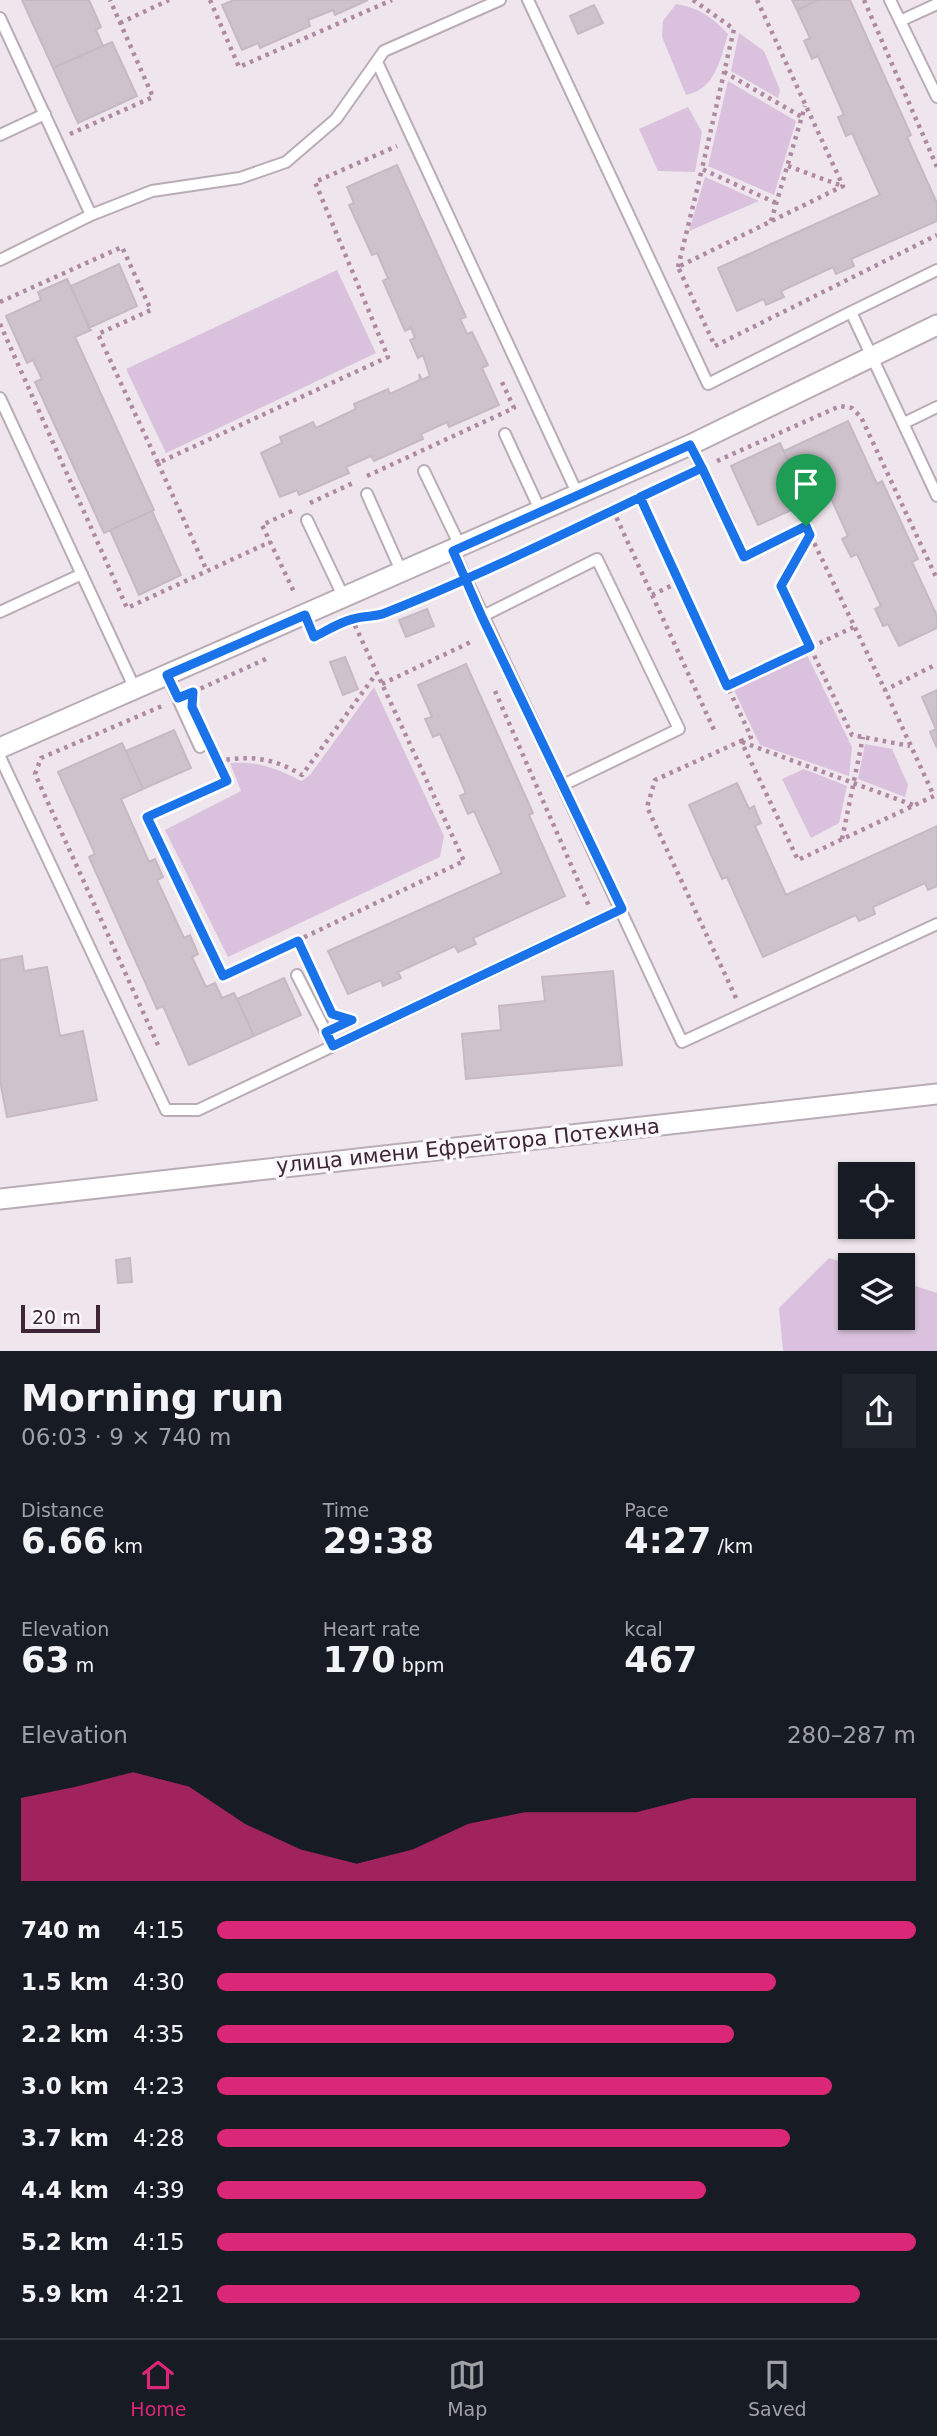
<!DOCTYPE html>
<html lang="en">
<head>
<meta charset="utf-8">
<style>
  body { margin:0; font-family:"DejaVu Sans",sans-serif; background:#20242c; color:#f1f3f6; height:100vh; display:flex; flex-direction:column; font-size:26px; white-space:nowrap }
  * { box-sizing:border-box; margin:0 }
  p { font-size:23px; color:#9ea1a6 }
  .icon { flex:none; width:38px; height:38px; fill:none; stroke:currentColor; stroke-width:2; stroke-linecap:round; stroke-linejoin:round }
  .map { position:relative; height:1351px; overflow:hidden }
  .sheet { display:flex; flex-direction:column; background:#171b24; flex:1 }
  .sheet>* { flex:none }
  .tools { position:absolute; left:838px; top:1162px; display:grid; gap:14px }
  .tools a { display:grid; place-items:center; width:77px; height:77px; border-radius:0px; background:#171b24; box-shadow:0 2px 5px #0004; font-size:35px }
  .scale { position:absolute; left:21px; bottom:18px; width:79px; box-sizing:border-box; padding-left:7px; border:4px solid #3f2636; border-top:0; font-size:19px; line-height:24px; white-space:nowrap; color:#3f2636; -webkit-text-stroke:5px #faf7fa; paint-order:stroke }
  .pin { position:absolute; display:grid; place-items:center; width:60px; height:60px; color:#fff; margin:-72px -30px; border-radius:50% 50% 50% 0; rotate:-45deg; box-shadow:0 0 7px #0007 }
  .pin .icon { rotate:45deg }
  .round { display:grid; place-items:center; flex:none; width:74px; height:74px; border-radius:0px; background:#20242c }
  .overview { display:flex; align-items:center; justify-content:space-between; height:119px; padding:0 21px }
  h1 { font-size:38px; font-weight:600; line-height:52px }
  .metrics { display:grid; grid-template-columns:repeat(3,1fr); gap:10px; height:119px; padding:7px 21px }
  .metrics div { display:grid; align-content:center }
  .metrics b { font-size:35px; font-weight:600 }
  .metrics small { font-size:19px; font-weight:400 }
  .metrics p { font-size:19px }
  .chart { height:196px; padding:14px 21px }
  .chart p { display:flex; justify-content:space-between }
  .chart svg { width:100%; height:126px; margin-top:7px; fill:#db2777; opacity:.7 }
  ul { padding:0 21px; list-style:none; font-size:23px }
  li { display:grid; grid-template-columns:112px 84px 1fr; align-items:center; height:52px }
  li i { height:18px; border-radius:9px; background:#db2777 }
  .tab-bar { display:flex; justify-content:space-around; align-items:center; height:98px; border-top:2px solid #363941; background:#171b24; font-size:19px; color:#9ea1a6 }
  .tab-bar a { display:grid; justify-items:center; gap:4px }
  .tab-bar .current { color:#db2777 }
  .map>svg:first-child { display:block }
  .green { fill:#dac1dd }
  .building { fill:#cec2cc; stroke:#c7b9c4; stroke-width:2 }
  .lines { fill:none; stroke-linecap:round; stroke-linejoin:round }
  .service-casing { stroke:#baacb5; stroke-width:14 }
  .minor-casing { stroke:#baacb5; stroke-width:23 }
  .path { stroke:#af89a3; stroke-width:4.5; stroke-dasharray:3.5 5; stroke-linecap:butt }
  .service { stroke:#fff; stroke-width:10 }
  .minor { stroke:#fff; stroke-width:19 }
  .route-casing { stroke:#fff; stroke-width:14 }
  .route { stroke:#1a73e8; stroke-width:9 }
  .labels { text-anchor:middle; stroke-width:7; stroke-linejoin:round; paint-order:stroke }
  .street-label { font-size:21px; fill:#3f2636; stroke:#faf7fa }
</style>
</head>
<body>
<div class="map">
<svg width="937" height="1351" viewBox="0 0 937 1351">
  <rect width="100%" height="100%" fill="#eee6ec"/>
  <path class="green" d="M676,4c22,3 37,14 52,30 -8,25 -12,55 -42,61l-24,-58 1,-16z
    M739,33l25,18 16,39 -2,8 -47,-27z
    M728,81l68,40 -22,74 -66,-29z
    M688,107l14,25 -7,40 -37,-1 -19,-42z
    M705,177l54,24 -70,30z
    M337,270l39,83 -210,100 -40,-84z
    M807,655l45,92 -3,29 -89,-31 -27,-57z
    M374,687l70,149 -4,21 -212,100 -63,-127 76,-39 -11,-28c27,-2 47,5 71,18l9,-6z
    M865,744l27,5 16,36 -3,12 -47,-18z
    M804,769l43,17 -8,37 -28,15 -29,-59z
    M829,1258l21,7v53h53v-36l34,11v58h-154l-4,-43z"/>
  <path class="building" d="M22,0h67l12,27 -5,3 7,16 -50,22z
    M234,0h134l-33,15 -2,-5 -25,10 2,6 -50,22 -2,-5 -16,7 -20,-45z
    M792,0h26l-21,10z
    M818,0h32l61,135 -4,2 30,66v18l-86,38 3,7 -18,8 -3,-7 -52,24 3,6 -18,8 -2,-6 -27,12 -19,-43 162,-73 -28,-62 -6,3 -8,-19 6,-2 -26,-59 -6,3 -8,-18 6,-3 -13,-28z
    M594,5l9,18 -25,11 -8,-18z
    M112,42l25,54 -59,27 -25,-55z
    M397,165l69,152 -6,2 7,15 5,-2 16,33 -6,3 17,37 -50,22 -2,-5 -26,12 2,5 -49,22 -3,-5 -25,11 3,6 -50,22 -2,-5 -17,7 -19,-44 21,-10 -2,-6 33,-15 3,6 40,-19 -2,-5 34,-15 2,5 30,-14 -1,-6 3,6 8,-4 -7,-21 -5,3 -8,-18 5,-2 -4,-10 -6,3 -22,-50 5,-3 -11,-25 -5,2 -23,-50 5,-2 -7,-16z
    M119,264l18,42 -48,22 -18,-42z
    M67,279l24,51 -16,7 79,173 -50,23 -69,-151 7,-3 -9,-19 -6,3 -21,-47 35,-16 -3,-8z
    M848,421l29,63 5,-3 36,78 -6,3 25,54v12l-38,18 -11,-22 -5,2 -8,-17 6,-3 -24,-52 -6,3 -9,-18 6,-3 -23,-51 -21,10 -20,-44z
    M780,443l27,60 -49,22 -27,-59z
    M152,511l29,64 -42,20 -29,-65z
    M427,609l7,17 -28,11 -7,-17z
    M345,657l13,32 -15,6 -13,-33z
    M466,664l67,149 -4,2 36,81 -92,42 3,6 -18,8 -3,-6 -57,26 3,6 -18,8 -2,-6 -33,14 -20,-43 174,-78 -28,-62 -6,3 -8,-18 6,-3 -26,-59 -7,3 -8,-18 7,-2 -14,-32z
    M937,690v58l-7,-16 6,-3 -14,-32z
    M174,730l17,38 -48,21 -17,-38z
    M122,743l21,46 -22,10 28,63 6,-3 8,18 -6,3 27,58 6,-3 8,19 -6,3 14,30 9,-4 7,15 12,-5 20,43 -65,29 -26,-59 -6,3 -68,-152 6,-3 -37,-82z
    M737,783l12,26 5,-3 3,8 4,9 -6,3 31,69 151,-69v60l-9,4 -3,-7 -52,24 2,7 -16,7 -3,-6 -93,42 -36,-80 -5,2 -33,-74z
    M22,956l2,15 23,-4 13,69 23,-5 14,69 -90,17 -7,-36v-121z
    M613,971l9,94 -156,14 -4,-45 39,-4 -2,-24 46,-5 -3,-24z
    M284,978l17,37 -47,21 -17,-37z
    M130,1258l2,24 -14,1 -2,-23z"/>
  <g class="lines">
    <g class="service-casing">
      <path id="service" d="M528,0l180,384 143,-72 86,184
        M890,0l47,97
        M0,18l91,197 -91,45
        M900,21l37,-17
        M377,62l201,433
        M0,135l45,-21
        M91,215l61,-24 88,-13 46,-16 50,-43 48,-68 116,-51
        M851,312l86,-42
        M0,398l135,291
        M904,423l33,-16
        M505,434l36,78
        M690,445l39,79
        M424,471l37,77
        M367,494l35,79
        M307,520l37,78
        M453,551l229,491 255,-118
        M0,612l82,-38
        M483,616l114,-57 82,170 -116,56
        M167,675l33,72
        M0,757l166,353h32l424,-201
        M297,975l36,71"/>
    </g>
    <g class="minor-casing">
      <path id="minor" d="M0,748l690,-303 247,-120
        M0,1199l937,-105"/>
    </g>
    <path class="path" d="M210,0l29,67 153,-67
      M693,0l41,29 -32,140
      M757,0l86,186 -165,81 37,79 222,-111
      M864,0l73,167
      M120,23l49,-23
      M724,72l78,45
      M70,134l83,-37 -43,-97
      M788,166l54,20
      M771,221l34,-115
      M678,267l24,-98 74,34
      M0,302l122,-55 29,63 -53,24 60,129 230,-106 -73,-175 82,-36
      M0,324l127,284 143,-66
      M717,461l123,-55 12,2 9,9 76,162
      M158,463l49,108
      M367,476l147,-68 -12,-26
      M640,497l111,240 -10,4
      M310,503l43,-20
      M613,510l102,222
      M292,511l-30,14 33,69
      M810,535l-29,51 71,149 58,11
      M735,537l9,20 62,-31 79,164
      M479,571l208,-96
      M652,595l27,-13
      M356,618l25,-3 67,-31
      M382,684l91,-43
      M727,686l127,-59
      M495,691l94,215
      M193,692l75,-34
      M742,742l171,63
      M215,755l12,26 -80,36 76,159 241,-115 -112,-242
      M218,761c32,-6 56,-3 84,14l74,-101
      M842,839l21,-102
      M298,941l8,18
      M736,998l-89,-191 8,-27 86,-39 57,119 136,-64 -49,-106 52,-26
      M158,1045l-123,-271 6,-16 121,-52"/>
    <use href="#service" class="service"/>
    <use href="#minor" class="minor"/>
  </g>
  <g class="lines">
    <g class="route-casing">
      <path id="route" d="M806,526l-62,31 -42,-89c-105,49 -210,103 -317,145 -10,4 -22,3 -32,6 -13,3 -27,12 -39,18l-9,-22 -138,60 11,23 15,-6 -1,15 35,74 -80,36 76,159 75,-35 34,73 20,6 -26,12 7,14 289,-137 -140,-292 -29,-66 237,-106 12,23 -62,29 87,189 83,-39 -29,-61 29,-51 -4,-9"/>
    </g>
    <use href="#route" class="route"/>
  </g>
  <g class="labels">
    <g class="street-label">
      <text transform="translate(468 1146) rotate(-6)" y="7">улица имени Ефрейтора Потехина</text>
    </g>
  </g>
</svg>
<div class="tools">
<a><svg class="icon" aria-label="locate" viewBox="0 0 24 24"><circle cx="12" cy="12" r="6"/><path d="M12 2v4M12 18v4M2 12h4M18 12h4"/></svg></a>
<a><svg class="icon" aria-label="layers" viewBox="0 0 24 24"><path d="M12 4l9 5-9 5-9-5zM3 14l9 5 9-5"/></svg></a>
</div>
<div class="scale">20 m</div>
<div class="pin" style="left:806px;top:526px;background:#1e9e55"><svg class="icon" aria-label="arrive" viewBox="0 0 24 24"><path d="M6 21V4h12l-3 4 3 4H6"/></svg></div>
</div>
<section class="sheet">
<div class="overview"><div><h1>Morning run</h1><p>06:03 · 9 × 740 m</p></div><a class="round"><svg class="icon" aria-label="share" viewBox="0 0 24 24"><path d="M12 15V3M7 8l5-5 5 5M5 13v7h14v-7"/></svg></a></div>
<div class="metrics">
<div><p>Distance</p><b>6.66<small> km</small></b></div>
<div><p>Time</p><b>29:38</b></div>
<div><p>Pace</p><b>4:27<small> /km</small></b></div>
</div>
<div class="metrics">
<div><p>Elevation</p><b>63<small> m</small></b></div>
<div><p>Heart rate</p><b>170<small> bpm</small></b></div>
<div><p>kcal</p><b>467</b></div>
</div>
<div class="chart"><p><span>Elevation</span>280–287 m</p>
<svg viewBox="0 0 160 44" preserveAspectRatio="none"><path d="M0 44V15L10 11L20 6L30 11L40 24L50 33L60 38L70 33L80 24L90 20L100 20L110 20L120 15L130 15L140 15L150 15L160 15V44z"/></svg>
</div>
<ul>
<li><b>740 m</b>4:15<i style="width:100%"></i></li>
<li><b>1.5 km</b>4:30<i style="width:80%"></i></li>
<li><b>2.2 km</b>4:35<i style="width:74%"></i></li>
<li><b>3.0 km</b>4:23<i style="width:88%"></i></li>
<li><b>3.7 km</b>4:28<i style="width:82%"></i></li>
<li><b>4.4 km</b>4:39<i style="width:70%"></i></li>
<li><b>5.2 km</b>4:15<i style="width:100%"></i></li>
<li><b>5.9 km</b>4:21<i style="width:92%"></i></li>
</ul>
</section>
<nav class="tab-bar">
<a class="current"><svg class="icon" aria-label="home" viewBox="0 0 24 24"><path d="M3 11l9-7 9 7M6 9v11h12V9"/></svg>Home</a>
<a><svg class="icon" aria-label="map" viewBox="0 0 24 24"><path d="M3 6l6-2 6 2 6-2v14l-6 2-6-2-6 2zM9 4v14M15 6v14"/></svg>Map</a>
<a><svg class="icon" aria-label="saved" viewBox="0 0 24 24"><path d="M7 4h10v16l-5-4-5 4z"/></svg>Saved</a>
</nav>
</body>
</html>
